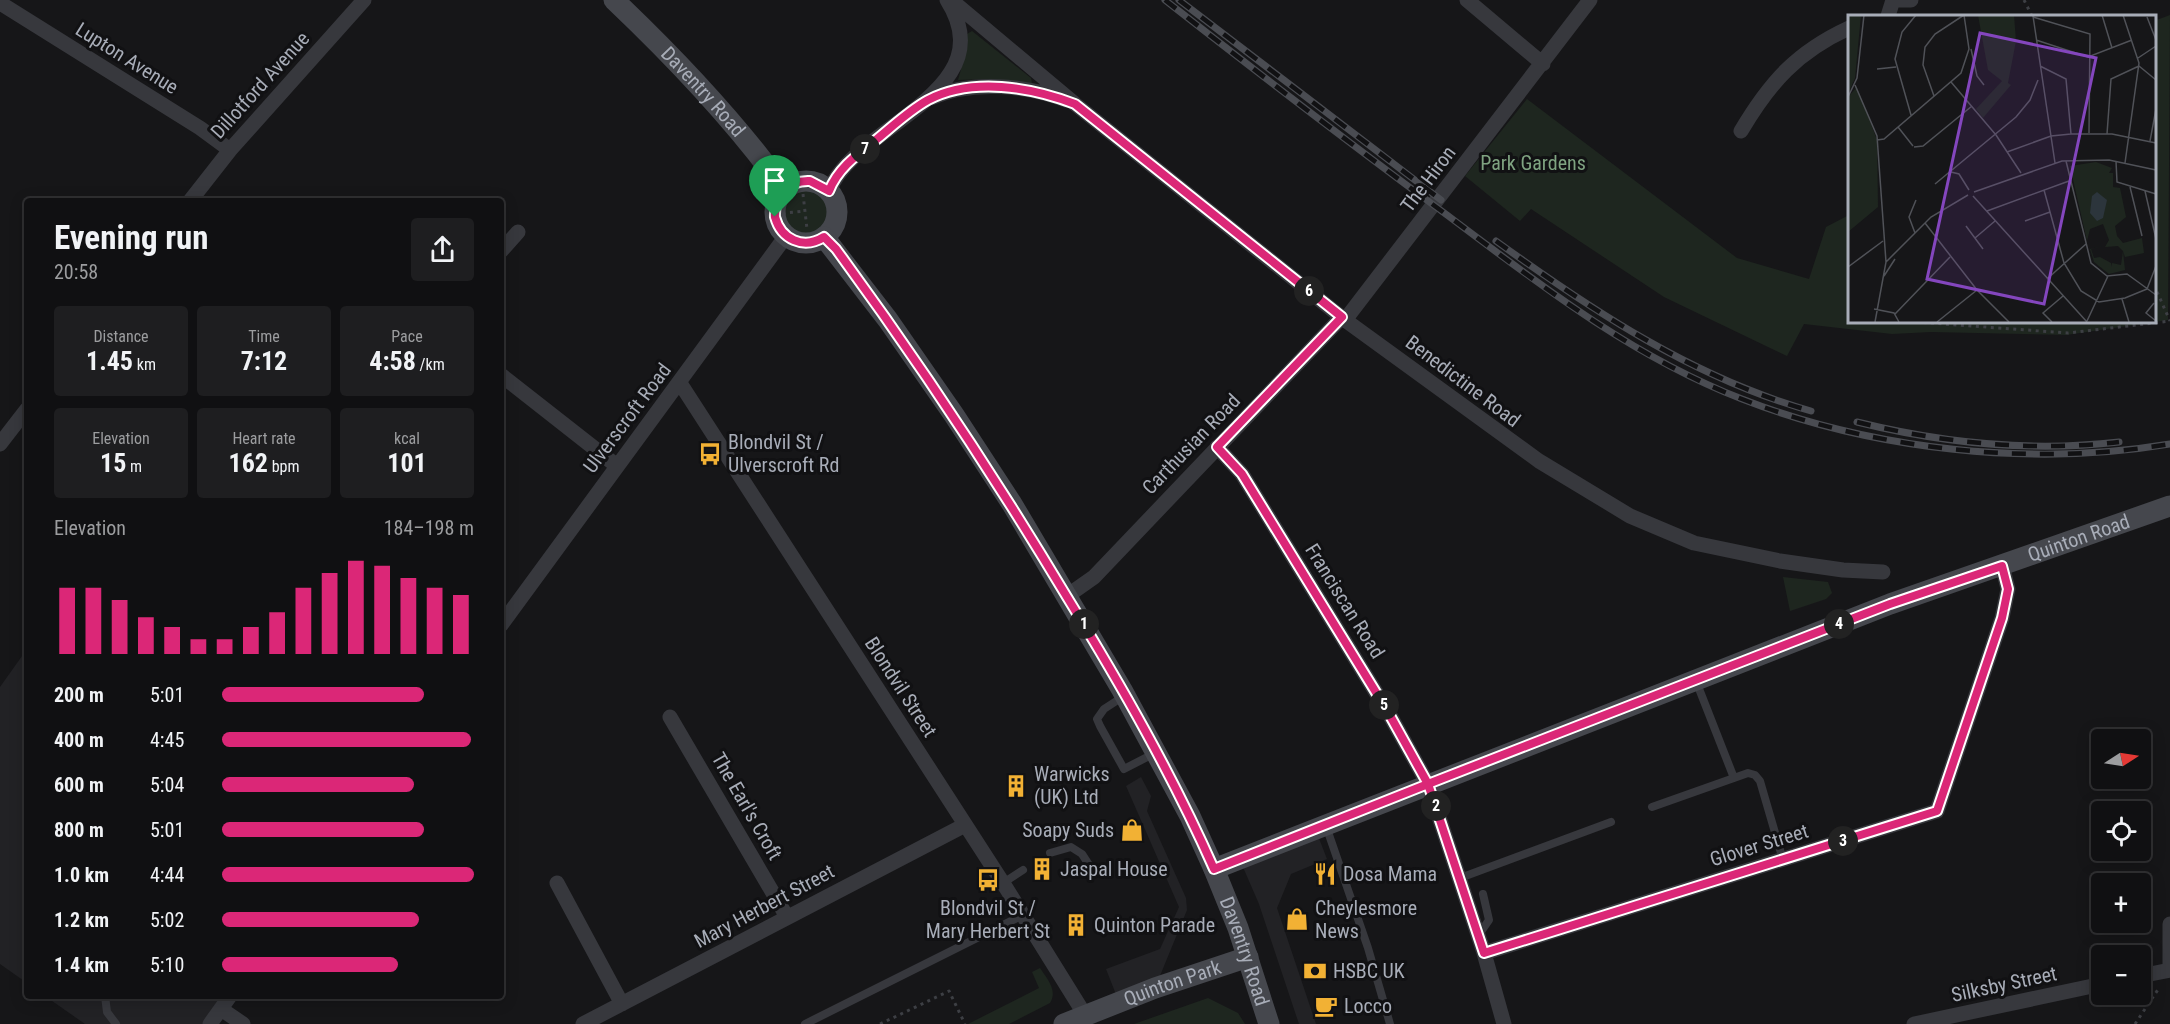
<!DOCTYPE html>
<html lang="en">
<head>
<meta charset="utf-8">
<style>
  body { margin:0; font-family:"Roboto Condensed",sans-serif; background:#1e1e20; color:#f1f3f6; height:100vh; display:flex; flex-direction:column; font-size:22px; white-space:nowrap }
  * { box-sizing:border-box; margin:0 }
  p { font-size:20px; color:#9c9d9f }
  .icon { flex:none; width:33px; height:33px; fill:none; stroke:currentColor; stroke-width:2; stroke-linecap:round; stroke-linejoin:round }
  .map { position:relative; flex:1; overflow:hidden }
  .panel { position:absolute; left:24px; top:198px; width:480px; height:801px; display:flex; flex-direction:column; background:#101012; border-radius:6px; box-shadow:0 3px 15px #0003,0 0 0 2px #303032 }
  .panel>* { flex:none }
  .needle { width:39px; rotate:78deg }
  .tools { position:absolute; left:2091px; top:729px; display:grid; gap:12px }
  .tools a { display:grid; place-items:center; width:60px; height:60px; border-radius:6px; background:#101012; box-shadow:0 3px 15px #0003,0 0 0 2px #303032; font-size:30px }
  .pin { position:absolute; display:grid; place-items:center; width:51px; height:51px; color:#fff; margin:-62px -26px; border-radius:50% 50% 50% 0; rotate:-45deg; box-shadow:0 0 6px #0007 }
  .pin .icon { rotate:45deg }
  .km { position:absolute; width:30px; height:30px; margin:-15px; border-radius:50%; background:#222; color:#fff; font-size:16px; line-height:30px; text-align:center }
  .round { display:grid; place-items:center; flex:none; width:63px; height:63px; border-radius:6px; background:#1e1e20 }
  .headline { display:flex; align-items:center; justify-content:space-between; height:102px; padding:0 30px }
  h1 { font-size:33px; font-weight:700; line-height:45px }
  .metrics { display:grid; grid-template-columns:repeat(3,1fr); gap:9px; height:102px; padding:6px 30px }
  .metrics div { display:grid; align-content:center; border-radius:6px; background:#1e1e20; text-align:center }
  .metrics b { font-size:26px; font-weight:700 }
  .metrics small { font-size:16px; font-weight:400 }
  .metrics p { font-size:16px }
  .chart { height:168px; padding:12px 30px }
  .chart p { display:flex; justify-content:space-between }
  .chart svg { width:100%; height:108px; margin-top:6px; stroke:#db2777; stroke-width:6 }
  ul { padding:0 30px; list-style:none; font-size:20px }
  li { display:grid; grid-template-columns:96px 72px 1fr; align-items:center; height:45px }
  li i { height:15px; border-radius:8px; background:#db2777 }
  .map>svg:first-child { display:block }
  .built { fill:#222225 }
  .green { fill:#1e261f }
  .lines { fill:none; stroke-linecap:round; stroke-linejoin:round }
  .path { stroke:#3d3f44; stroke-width:3; stroke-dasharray:3 4.5; stroke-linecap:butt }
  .lane { stroke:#37383d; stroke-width:8 }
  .street { stroke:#37383d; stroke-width:15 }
  .secondary { stroke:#45474d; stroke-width:21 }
  .rail-casing { stroke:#4a4c52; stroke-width:7 }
  .rail { stroke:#111113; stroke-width:4.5; stroke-dasharray:14; stroke-linecap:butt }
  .route-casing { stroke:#fff; stroke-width:12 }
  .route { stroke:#db2777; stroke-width:8 }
  .labels { text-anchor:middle; stroke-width:6; stroke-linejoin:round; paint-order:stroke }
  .street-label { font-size:20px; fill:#a8adb8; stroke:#111113 }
  .park-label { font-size:20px; fill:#7fa381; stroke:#111113 }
  .poi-label { font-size:20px; fill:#a8adb8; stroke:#111113; text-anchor:start }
  .inset-road { fill:none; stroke:#505258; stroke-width:1.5 }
  .view { fill:#8446be; fill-opacity:0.15; stroke:#8446be; stroke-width:3 }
  .inset-edge { fill:none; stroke:#a8adb8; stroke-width:3 }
</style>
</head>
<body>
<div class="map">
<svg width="2170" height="1024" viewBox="0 0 2170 1024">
  <rect width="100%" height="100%" fill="#161618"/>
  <path class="built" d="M27,649v334l-27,-19v-277z
    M1141,777l10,19 -4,15 39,87 1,12 -32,78 -36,14 -13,-33 54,-20 19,-42 -53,-121z
    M1315,828l12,31 -36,15 -14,34 39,116h-17l-40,-120 -20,-46z
    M45,996h179l-21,28h-118z"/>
  <path class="green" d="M2170,15l-2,305 -102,15 -135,-3 -39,2 -88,-10 -17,32 -123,-59 -133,-88 -11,12 -55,-45 62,-77 210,159 72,21 17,-52 23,-12v106h305v-300z
    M972,31l59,47 1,5 -42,-4 -32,1 9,-32v-14z
    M781 212a24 24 0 1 1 48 0a24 24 0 1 1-48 0Z
    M1783,577l45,5 4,11 -6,6 -36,12z
    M1040,968c7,11 18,22 10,35l-41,21h-41l71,-36 -7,-16z
    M1208,998l30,15 7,11h-111z"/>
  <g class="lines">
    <path class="path" d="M2024,0l8,16
      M803,194l4,35
      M775,214l30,-3
      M2154,285l16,36
      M1916,322l152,11 102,-12
      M880,1024l69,-33 16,33
      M2135,1024l24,-36"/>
    <path class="lane" d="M1696,681l38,97
      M1124,696l-20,13 -7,10 3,7 24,43 31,-16
      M1652,807l96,-34 7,2 5,6 23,79
      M1326,826l42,122 22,76
      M1050,853l21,-6 11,7 11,17
      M1460,878l151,-56
      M1003,883l20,-13
      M1478,936l11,-16 -6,-26
      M105,996l2,16 9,12
      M805,1024l218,-109"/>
    <path class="street" d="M951,0l124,104 270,216 194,141 91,55 64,27 86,18 63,9 40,2
      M1467,0l76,64
      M1895,0h16
      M0,3l200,125 30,22
      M1888,16l5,-16
      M931,98c40,-18 95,-13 135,2
      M1741,131c29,-49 56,-79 108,-103
      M829,191c25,-66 177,-98 118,-191
      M190,201l40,-51 134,-150
      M501,251l17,-19
      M1345,320l245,-320
      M501,375l116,91
      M680,383l323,500 82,132
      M0,444l27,-35
      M1217,447l25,27 146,238 40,72 56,169 20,71
      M1067,596l27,-19 248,-260
      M501,625l285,-389
      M670,717l117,200
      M557,883l65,121
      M2170,924v40
      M1484,953l453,-142 65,-193 6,-29 -6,-24
      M2140,976l30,-6
      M221,1009l22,15
      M210,1024l20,-28
      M583,1024l382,-199
      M1914,1024l188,-40"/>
    <g class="secondary">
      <path id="s1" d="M614,0c61,58 121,121 170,189"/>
      <circle cx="806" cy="212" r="31"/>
      <path id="s2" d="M824,237l64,83 66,95 58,89 110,186 68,126 24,53 24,59 31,96"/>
      <path id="s3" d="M1214,869l676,-265 280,-98"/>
      <path id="s4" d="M1064,1024l91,-36 93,-31"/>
    </g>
    <g class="rail-casing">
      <path id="rail" d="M1165,0c93,73 187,145 282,215 93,70 186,142 295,184 131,51 290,68 428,45
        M1179,0l262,200
        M1496,241c97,70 198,137 315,170
        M1857,422c85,21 175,30 262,20"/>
    </g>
    <use href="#rail" class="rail"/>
  </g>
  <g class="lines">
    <g class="route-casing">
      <path id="route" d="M775,217c6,22 28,33 49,20l12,12c83,113 159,228 231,348 54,88 105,177 147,272l214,-85 56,169 453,-142 65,-193 6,-29 -6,-23 -112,38 -462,180 -40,-72 -146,-238 -25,-27 125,-130 -267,-213c-44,-17 -103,-27 -147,-4 -18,10 -34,25 -51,39 -19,15 -39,29 -48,52l-19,-10c-21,-1 -36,14 -35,36"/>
    </g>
    <use href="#route" class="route"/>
  </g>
  <defs>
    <g id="bus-bare" transform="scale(1.8)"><path d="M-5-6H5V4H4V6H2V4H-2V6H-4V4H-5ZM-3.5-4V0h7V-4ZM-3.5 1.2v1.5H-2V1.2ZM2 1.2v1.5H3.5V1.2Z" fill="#f2b134" stroke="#111113" stroke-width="2.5" paint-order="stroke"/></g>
    <g id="building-bare" transform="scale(1.8)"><path d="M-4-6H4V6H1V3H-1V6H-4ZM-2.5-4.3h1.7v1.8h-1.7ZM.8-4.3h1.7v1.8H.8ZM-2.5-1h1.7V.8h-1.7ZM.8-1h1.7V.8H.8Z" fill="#f2b134" stroke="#111113" stroke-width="2.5" paint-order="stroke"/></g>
    <g id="shop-bare" transform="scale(1.8)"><path d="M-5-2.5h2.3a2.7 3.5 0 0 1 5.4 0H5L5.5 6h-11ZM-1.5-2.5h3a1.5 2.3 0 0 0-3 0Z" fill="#f2b134" stroke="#111113" stroke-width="2.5" paint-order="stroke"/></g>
    <g id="restaurant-bare" transform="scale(1.8)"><path d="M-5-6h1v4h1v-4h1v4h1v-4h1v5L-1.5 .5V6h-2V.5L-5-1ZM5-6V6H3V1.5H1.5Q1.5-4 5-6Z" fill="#f2b134" stroke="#111113" stroke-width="2.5" paint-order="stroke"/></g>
    <g id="bank-bare" transform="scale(1.8)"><path d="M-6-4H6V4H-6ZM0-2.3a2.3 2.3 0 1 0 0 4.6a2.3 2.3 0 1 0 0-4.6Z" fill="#f2b134" stroke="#111113" stroke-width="2.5" paint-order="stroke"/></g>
    <g id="cafe-bare" transform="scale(1.8)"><path d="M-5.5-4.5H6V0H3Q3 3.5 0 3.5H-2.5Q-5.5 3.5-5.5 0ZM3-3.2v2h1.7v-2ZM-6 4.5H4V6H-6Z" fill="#f2b134" stroke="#111113" stroke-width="2.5" paint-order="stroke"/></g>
  </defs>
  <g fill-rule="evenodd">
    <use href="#bus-bare" x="710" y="454"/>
    <use href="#building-bare" x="1016" y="786"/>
    <use href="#shop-bare" x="1132" y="830"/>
    <use href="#building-bare" x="1042" y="869"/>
    <use href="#restaurant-bare" x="1325" y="874"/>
    <use href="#bus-bare" x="988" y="880"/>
    <use href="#shop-bare" x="1297" y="919"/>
    <use href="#building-bare" x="1076" y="925"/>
    <use href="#bank-bare" x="1315" y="971"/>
    <use href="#cafe-bare" x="1326" y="1006"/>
  </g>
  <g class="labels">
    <g class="street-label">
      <text transform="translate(127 58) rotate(32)" y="7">Lupton Avenue</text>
      <text transform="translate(260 85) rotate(-48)" y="7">Dillotford Avenue</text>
      <text dy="7" stroke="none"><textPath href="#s1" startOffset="128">Daventry Road</textPath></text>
      <text transform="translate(1428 179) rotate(-53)" y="7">The Hiron</text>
      <text transform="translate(1463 381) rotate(37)" y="7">Benedictine Road</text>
      <text transform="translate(627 418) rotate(-53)" y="7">Ulverscroft Road</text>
      <text transform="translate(1191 444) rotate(-46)" y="7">Carthusian Road</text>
      <text dy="7" stroke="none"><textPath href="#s3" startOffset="926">Quinton Road</textPath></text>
      <text transform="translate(1345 601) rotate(58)" y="7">Franciscan Road</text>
      <text transform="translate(901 687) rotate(57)" y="7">Blondvil Street</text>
      <text transform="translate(747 806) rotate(60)" y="7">The Earl's Croft</text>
      <text transform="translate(1759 845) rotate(-17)" y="7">Glover Street</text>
      <text transform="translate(764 906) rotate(-28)" y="7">Mary Herbert Street</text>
      <text dy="7" stroke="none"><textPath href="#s2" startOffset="832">Daventry Road</textPath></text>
      <text dy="7" stroke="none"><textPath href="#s4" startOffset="116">Quinton Park</textPath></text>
      <text transform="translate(2004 984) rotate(-12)" y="7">Silksby Street</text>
    </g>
    <g class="park-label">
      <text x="1533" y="170">Park Gardens</text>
    </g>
    <g class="poi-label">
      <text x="728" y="449">Blondvil St /<tspan x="728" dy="23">Ulverscroft Rd</tspan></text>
      <text x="1034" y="781">Warwicks<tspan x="1034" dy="23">(UK) Ltd</tspan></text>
      <text x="1114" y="837" text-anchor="end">Soapy Suds</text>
      <text x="1060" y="876">Jaspal House</text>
      <text x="1343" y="881">Dosa Mama</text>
      <text x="988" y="915" text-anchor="middle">Blondvil St /<tspan x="988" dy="23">Mary Herbert St</tspan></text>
      <text x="1315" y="915">Cheylesmore<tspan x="1315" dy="23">News</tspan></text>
      <text x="1094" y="932">Quinton Parade</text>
      <text x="1333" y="978">HSBC UK</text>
      <text x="1344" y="1013">Locco</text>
    </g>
  </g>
  <g transform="translate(1848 15)">
    <rect width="308" height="308" fill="#161618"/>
    <path d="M0,0h13l-6,63 -7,16zM130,0h36l2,26 -8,42 3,2 -28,33 -7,-9 26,-28 -14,-11zM9,72l20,53 1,67 -30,25v-135zM248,147l16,6 -3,5h4v14l7,1 6,29 -11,9 2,10 6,7 19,-5 2,15 -19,4 -2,-6 2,19 -16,4 -15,-12 -4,-13 13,-3 -12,3 3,9 6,-1 11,6v4l1,-4 9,2 2,-14 -5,-5 -13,1 4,-7 -6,-16 -13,5 -3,12 -17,-75z" fill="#1e261f"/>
    <path d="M249,177l10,8 -4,18 -6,3 -7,-8 2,-17z" fill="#2c353c"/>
    <path class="inset-road" d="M254,0l10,33M275,0l16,48 -14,100M185,1l22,147M185,2l57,17 -1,99M299,2l9,23M188,25l52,17 44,-17M123,34l6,27 7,9M290,43l18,-12M192,51l26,13 5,55M291,51l17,14M29,54l19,-2M103,67l45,53M7,70l22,51 9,126 -11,60M86,81l-11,-31 2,-18 10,-13 29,-19M0,82l9,-19 7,-63M63,100l-16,-56 7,-27 14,-17M50,112l15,19M259,119l4,-55 28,-13M148,120l25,38M29,125l7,-1 77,-66 8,-24 -5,-34M302,126l6,-32M66,132l9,-1 49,-40M159,137l44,-16 20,-2h41l44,9M218,146l25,102 16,13 20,-2 29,21M268,146l1,21 39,12M103,157l8,2 10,16M87,169l81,-67 14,-17 8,-20M282,172l12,49M196,175l20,73 17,28 18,11 26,-4 22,-9M297,176l11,48M126,177l88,-31 47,-1 47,10M125,181l114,126M139,196l82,-30M177,206l25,-9M77,208l52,67 32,32M118,211l17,23M67,218l-6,-16 7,-17M127,223l20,-17M38,247l45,-45 37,-22M0,252l35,-26M36,261l11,-17M199,264l39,-35M299,274l9,-23M274,284l7,23M306,288l-8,10 10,8M26,294l20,4 5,9M47,299l55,-57M239,306l21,-45M89,307l40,-32M204,307l-9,-9 20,-17"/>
    <path class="view" d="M132,18l116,25 -52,246 -117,-25z"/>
    <rect width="308" height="308" class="inset-edge"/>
  </g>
</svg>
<div class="tools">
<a><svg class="needle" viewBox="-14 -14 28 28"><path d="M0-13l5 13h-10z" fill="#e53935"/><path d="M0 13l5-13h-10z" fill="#9c9d9f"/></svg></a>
<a><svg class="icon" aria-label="locate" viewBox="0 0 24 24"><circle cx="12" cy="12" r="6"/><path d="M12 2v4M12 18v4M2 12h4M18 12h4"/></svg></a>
<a>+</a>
<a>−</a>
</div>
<div class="pin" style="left:775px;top:217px;background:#1e9e55"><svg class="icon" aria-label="arrive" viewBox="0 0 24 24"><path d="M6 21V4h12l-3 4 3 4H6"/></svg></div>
<b class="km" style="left:1084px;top:624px">1</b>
<b class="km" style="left:1436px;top:806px">2</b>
<b class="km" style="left:1843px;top:841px">3</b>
<b class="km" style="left:1839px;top:624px">4</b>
<b class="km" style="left:1384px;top:705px">5</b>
<b class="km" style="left:1309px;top:291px">6</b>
<b class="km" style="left:865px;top:149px">7</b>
<section class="panel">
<div class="headline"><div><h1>Evening run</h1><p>20:58</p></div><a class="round"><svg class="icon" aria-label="share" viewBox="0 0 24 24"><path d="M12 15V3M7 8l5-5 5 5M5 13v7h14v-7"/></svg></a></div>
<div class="metrics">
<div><p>Distance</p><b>1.45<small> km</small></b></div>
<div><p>Time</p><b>7:12</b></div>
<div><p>Pace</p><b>4:58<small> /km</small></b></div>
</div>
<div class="metrics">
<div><p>Elevation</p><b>15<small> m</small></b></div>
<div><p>Heart rate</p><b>162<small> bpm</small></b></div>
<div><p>kcal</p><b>101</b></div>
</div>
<div class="chart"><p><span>Elevation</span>184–198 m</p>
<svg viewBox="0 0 160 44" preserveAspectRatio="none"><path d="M5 44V17M15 44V17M25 44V22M35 44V29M45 44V33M55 44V38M65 44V38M75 44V33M85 44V27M95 44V17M105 44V11M115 44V6M125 44V8M135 44V13M145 44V17M155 44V20"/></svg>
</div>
<ul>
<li><b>200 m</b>5:01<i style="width:80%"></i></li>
<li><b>400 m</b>4:45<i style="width:99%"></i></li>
<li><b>600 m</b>5:04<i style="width:76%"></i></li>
<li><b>800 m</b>5:01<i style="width:80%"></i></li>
<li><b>1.0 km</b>4:44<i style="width:100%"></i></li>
<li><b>1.2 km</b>5:02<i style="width:78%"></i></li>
<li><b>1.4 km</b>5:10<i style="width:70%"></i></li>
</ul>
</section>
</div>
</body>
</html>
